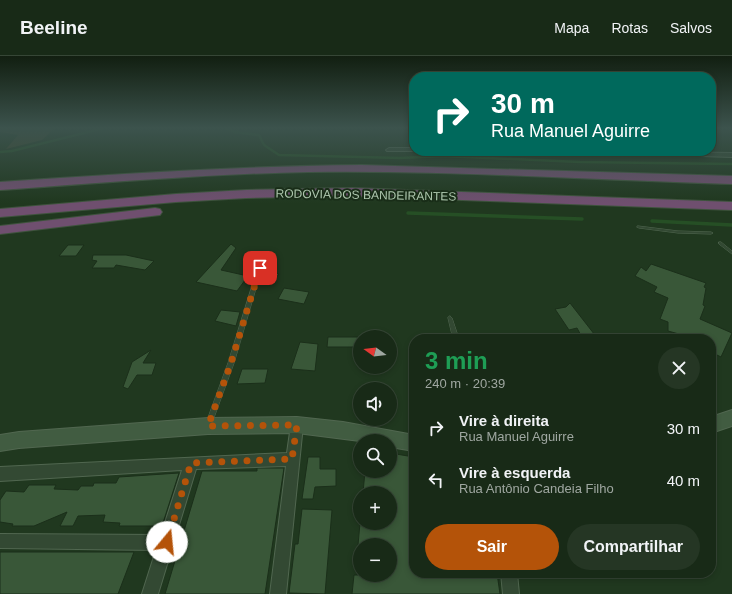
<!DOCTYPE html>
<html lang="pt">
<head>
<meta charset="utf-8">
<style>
  body { margin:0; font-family:Helvetica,sans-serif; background:#253624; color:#f1f3f6; height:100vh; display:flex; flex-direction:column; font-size:15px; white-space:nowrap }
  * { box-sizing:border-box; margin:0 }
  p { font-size:13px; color:#9fa7a1 }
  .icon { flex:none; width:22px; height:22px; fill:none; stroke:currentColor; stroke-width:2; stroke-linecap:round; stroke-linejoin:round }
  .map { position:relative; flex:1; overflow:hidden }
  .details { position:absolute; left:409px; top:278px; width:307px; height:244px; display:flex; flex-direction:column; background:#182a17; border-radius:16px; box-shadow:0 2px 6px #0003,0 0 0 1px #364636 }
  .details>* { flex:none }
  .guide { position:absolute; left:409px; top:16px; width:307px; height:84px; border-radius:16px; box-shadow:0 2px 6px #0003,0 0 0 1px #364636; background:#00695c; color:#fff; overflow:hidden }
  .needle { width:26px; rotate:285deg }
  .controls { position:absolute; left:353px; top:274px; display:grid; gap:8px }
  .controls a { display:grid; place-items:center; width:44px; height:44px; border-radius:50%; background:#182a17; box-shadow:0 2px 6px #0003,0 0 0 1px #364636; font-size:20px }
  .pin { position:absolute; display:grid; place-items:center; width:34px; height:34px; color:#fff; margin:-17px; border-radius:8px; box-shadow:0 2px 6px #0006 }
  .me { position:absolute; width:44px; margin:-22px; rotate:17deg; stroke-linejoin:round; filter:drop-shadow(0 0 3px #0008) }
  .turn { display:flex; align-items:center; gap:14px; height:84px; padding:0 16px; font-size:18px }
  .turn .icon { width:52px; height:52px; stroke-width:2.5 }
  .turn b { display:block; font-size:28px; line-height:34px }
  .round { display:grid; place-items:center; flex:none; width:42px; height:42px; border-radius:21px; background:#253624 }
  .head { display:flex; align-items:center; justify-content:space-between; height:68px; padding:0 16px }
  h1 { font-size:24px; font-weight:800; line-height:30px; color:#1e9e55 }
  .primary-button { display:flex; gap:8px; margin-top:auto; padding:8px 16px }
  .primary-button a { flex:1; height:46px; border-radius:24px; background:#b45309; color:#fff; font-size:16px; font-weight:800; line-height:46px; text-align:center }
  .primary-button a+a { background:#253624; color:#f1f3f6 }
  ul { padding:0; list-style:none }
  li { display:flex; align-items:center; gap:12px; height:52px; padding:0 16px }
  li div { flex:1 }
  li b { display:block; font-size:15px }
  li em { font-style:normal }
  header { display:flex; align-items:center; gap:24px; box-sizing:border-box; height:56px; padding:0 20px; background:#182a17; border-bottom:1px solid #364636 }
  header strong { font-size:19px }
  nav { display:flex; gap:22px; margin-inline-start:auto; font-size:14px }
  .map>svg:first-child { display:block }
  .green { fill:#3e452c }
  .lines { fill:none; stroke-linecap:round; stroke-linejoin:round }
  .stream-far1 { stroke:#264f25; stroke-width:2.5 }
  .stream { stroke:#264f25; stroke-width:3.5 }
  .building { fill:#395738; stroke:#1b2f1a }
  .lane-casing { stroke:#516750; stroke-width:1 }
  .street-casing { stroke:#516750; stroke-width:2 }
  .secondary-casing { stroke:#516750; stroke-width:2 }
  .highway-casing { stroke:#3e533d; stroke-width:2 }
  .lane { fill:#334933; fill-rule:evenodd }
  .street { fill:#334933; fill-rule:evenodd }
  .secondary { fill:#415c41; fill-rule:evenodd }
  .highway { fill:#6f4f6f; fill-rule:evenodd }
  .route { stroke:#b45309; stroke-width:7; stroke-dasharray:0 12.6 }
  .labels { text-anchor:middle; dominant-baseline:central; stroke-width:4; stroke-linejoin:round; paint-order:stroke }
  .far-street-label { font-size:12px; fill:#adc6ad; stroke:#192d18 }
</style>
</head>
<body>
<header>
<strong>Beeline</strong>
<nav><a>Mapa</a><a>Rotas</a><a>Salvos</a></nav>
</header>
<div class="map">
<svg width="732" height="538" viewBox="0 0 732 538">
  <rect width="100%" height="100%" fill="#20381f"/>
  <path class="green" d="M0,72H55L42,84L6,93L18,79L0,76Z"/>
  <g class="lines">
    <g class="stream-far1">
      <path d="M225,72L235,76L259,79L264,89L279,99L400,102L442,100L580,106L732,108"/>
      <path d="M0,96L12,95L104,72"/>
    </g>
    <g class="stream">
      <path d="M408,157L582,163"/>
      <path d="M652,165L732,169"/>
    </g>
  </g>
  <g class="building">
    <path d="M231,188L236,192L221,214L248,220L237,235L196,226Z"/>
    <path d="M68,189H84L76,200H59Z"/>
    <path d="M93,199H126L154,205L145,214L116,209L114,212H92L97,205L92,204Z"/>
    <path d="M651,208L706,227L704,231L706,232L703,249L705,250L700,263L732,277L721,301L711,296V283H697L668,275V266L660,263L668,242L654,236L657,231L635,220L641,211L646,215Z"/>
    <path d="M263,214L279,218L270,229L259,226Z"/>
    <path d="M284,232L309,236L304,248L278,243Z"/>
    <path d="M570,247L598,283H583L577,272L569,274L555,253L566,251Z"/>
    <path d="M221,254L240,256L236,270L215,265Z"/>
    <path d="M328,281H358V291H327Z"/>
    <path d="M300,286L318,288L315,315L291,313Z"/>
    <path d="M151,294L143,307H156L152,319H137L128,333L123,331L132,306Z"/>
    <path d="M242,313H268L265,327L237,328Z"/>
    <path d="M390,397L414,401V517H497L500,538H352L354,519H390V489H358L360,467H390V437H363L365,415H390Z"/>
    <path d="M308,401H320V413H336V430L315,431L313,443H302Z"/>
    <path d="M257,412H284L265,538H165L202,415H257Z"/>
    <path d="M179,417L162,470H119L120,467L103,466L105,459L78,460L73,470H60L67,456L34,470H12L13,468L0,466V444L6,435L24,436L29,429H56L54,433L78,434L81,430H93L94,427H116L119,421Z"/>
    <path d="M302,453L332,454L325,538L289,537L295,488H298Z"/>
    <path d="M0,496H134L118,538H0Z"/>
  </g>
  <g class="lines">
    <defs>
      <g id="lane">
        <path d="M638,170L678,175L711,176L713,177L711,178L678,177L639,172L637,171Z"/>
        <path d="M719,186H721L732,195V198L719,188Z"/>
        <path d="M258,211H262V212L234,307L212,367L211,369L209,370L207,369L206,367L228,307Z"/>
        <path d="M450,260L452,262L459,283H453L448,262Z"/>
      </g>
      <g id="street">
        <path d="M389,92H414V95H416H387L386,94Z"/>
        <path d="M603,95L732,97V101L606,97Z"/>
        <path d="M297,363L301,365L303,369L286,538H270L286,410L196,413L158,538H142L156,494L0,492V478L161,479L182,414L0,425V411L287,397L291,369L293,365Z"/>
        <path d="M501,517H517L519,538H503Z"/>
      </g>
      <g id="secondary">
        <path d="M732,354V370L711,377V361Z"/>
        <path d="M297,361L343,366L414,379V395L390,391V385H360L297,377L208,378L19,392L0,395V379L19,376L208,362Z"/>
      </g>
      <g id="highway">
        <path d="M362,109L732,120V128C591,124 450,114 309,116C206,118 103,127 0,134V126C121,118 241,110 362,109Z"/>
        <path d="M352,132L732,146V154L352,140L246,142L176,146L0,161V153L176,138L246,134Z"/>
        <path d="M155,152L160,153L162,156L160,159L0,178V170Z"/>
      </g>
    </defs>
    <use href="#lane" class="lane-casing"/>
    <use href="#street" class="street-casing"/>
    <use href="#secondary" class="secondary-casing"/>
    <use href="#highway" class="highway-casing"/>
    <use href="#lane" class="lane"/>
    <use href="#street" class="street"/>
    <use href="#secondary" class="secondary"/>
    <use href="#highway" class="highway"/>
  </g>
  <linearGradient id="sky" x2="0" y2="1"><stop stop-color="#121f11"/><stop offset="0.49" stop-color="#3c534d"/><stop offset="1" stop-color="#3c534d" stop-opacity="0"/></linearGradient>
  <rect width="732" height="147" fill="url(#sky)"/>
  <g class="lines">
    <path class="route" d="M167,486L191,407L292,403L297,369L208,370L231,307L260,212"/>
  </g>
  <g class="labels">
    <g class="far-street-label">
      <text transform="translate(366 139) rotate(1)">RODOVIA DOS BANDEIRANTES</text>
    </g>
  </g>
</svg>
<div class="controls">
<a><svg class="needle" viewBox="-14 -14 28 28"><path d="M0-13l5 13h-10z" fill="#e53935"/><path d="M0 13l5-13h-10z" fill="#9fa7a1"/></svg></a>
<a><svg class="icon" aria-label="sound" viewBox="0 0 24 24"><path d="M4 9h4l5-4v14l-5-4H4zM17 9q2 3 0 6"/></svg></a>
<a><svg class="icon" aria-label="search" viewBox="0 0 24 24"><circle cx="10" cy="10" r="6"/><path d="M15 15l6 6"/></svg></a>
<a>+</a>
<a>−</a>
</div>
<div class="pin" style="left:260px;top:212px;background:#d93025"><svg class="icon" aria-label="arrive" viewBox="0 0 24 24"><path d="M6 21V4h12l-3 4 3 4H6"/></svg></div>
<svg class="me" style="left:167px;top:486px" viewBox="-20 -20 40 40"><circle r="19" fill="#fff"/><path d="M0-13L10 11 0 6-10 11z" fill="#b45309"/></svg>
<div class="guide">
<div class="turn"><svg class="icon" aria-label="right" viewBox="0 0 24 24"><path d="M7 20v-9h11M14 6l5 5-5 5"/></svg><div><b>30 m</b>Rua Manuel Aguirre</div></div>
</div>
<section class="details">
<div class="head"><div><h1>3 min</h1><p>240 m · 20:39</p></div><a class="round"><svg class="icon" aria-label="close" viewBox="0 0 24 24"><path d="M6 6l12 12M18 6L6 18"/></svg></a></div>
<ul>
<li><svg class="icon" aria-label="right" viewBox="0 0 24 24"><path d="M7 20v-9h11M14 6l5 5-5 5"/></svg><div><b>Vire à direita</b><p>Rua Manuel Aguirre</p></div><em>30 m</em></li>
<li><svg class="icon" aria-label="left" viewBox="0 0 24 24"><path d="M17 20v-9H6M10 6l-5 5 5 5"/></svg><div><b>Vire à esquerda</b><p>Rua Antônio Candeia Filho</p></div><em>40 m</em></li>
</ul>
<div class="primary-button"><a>Sair</a><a>Compartilhar</a></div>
</section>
</div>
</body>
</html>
